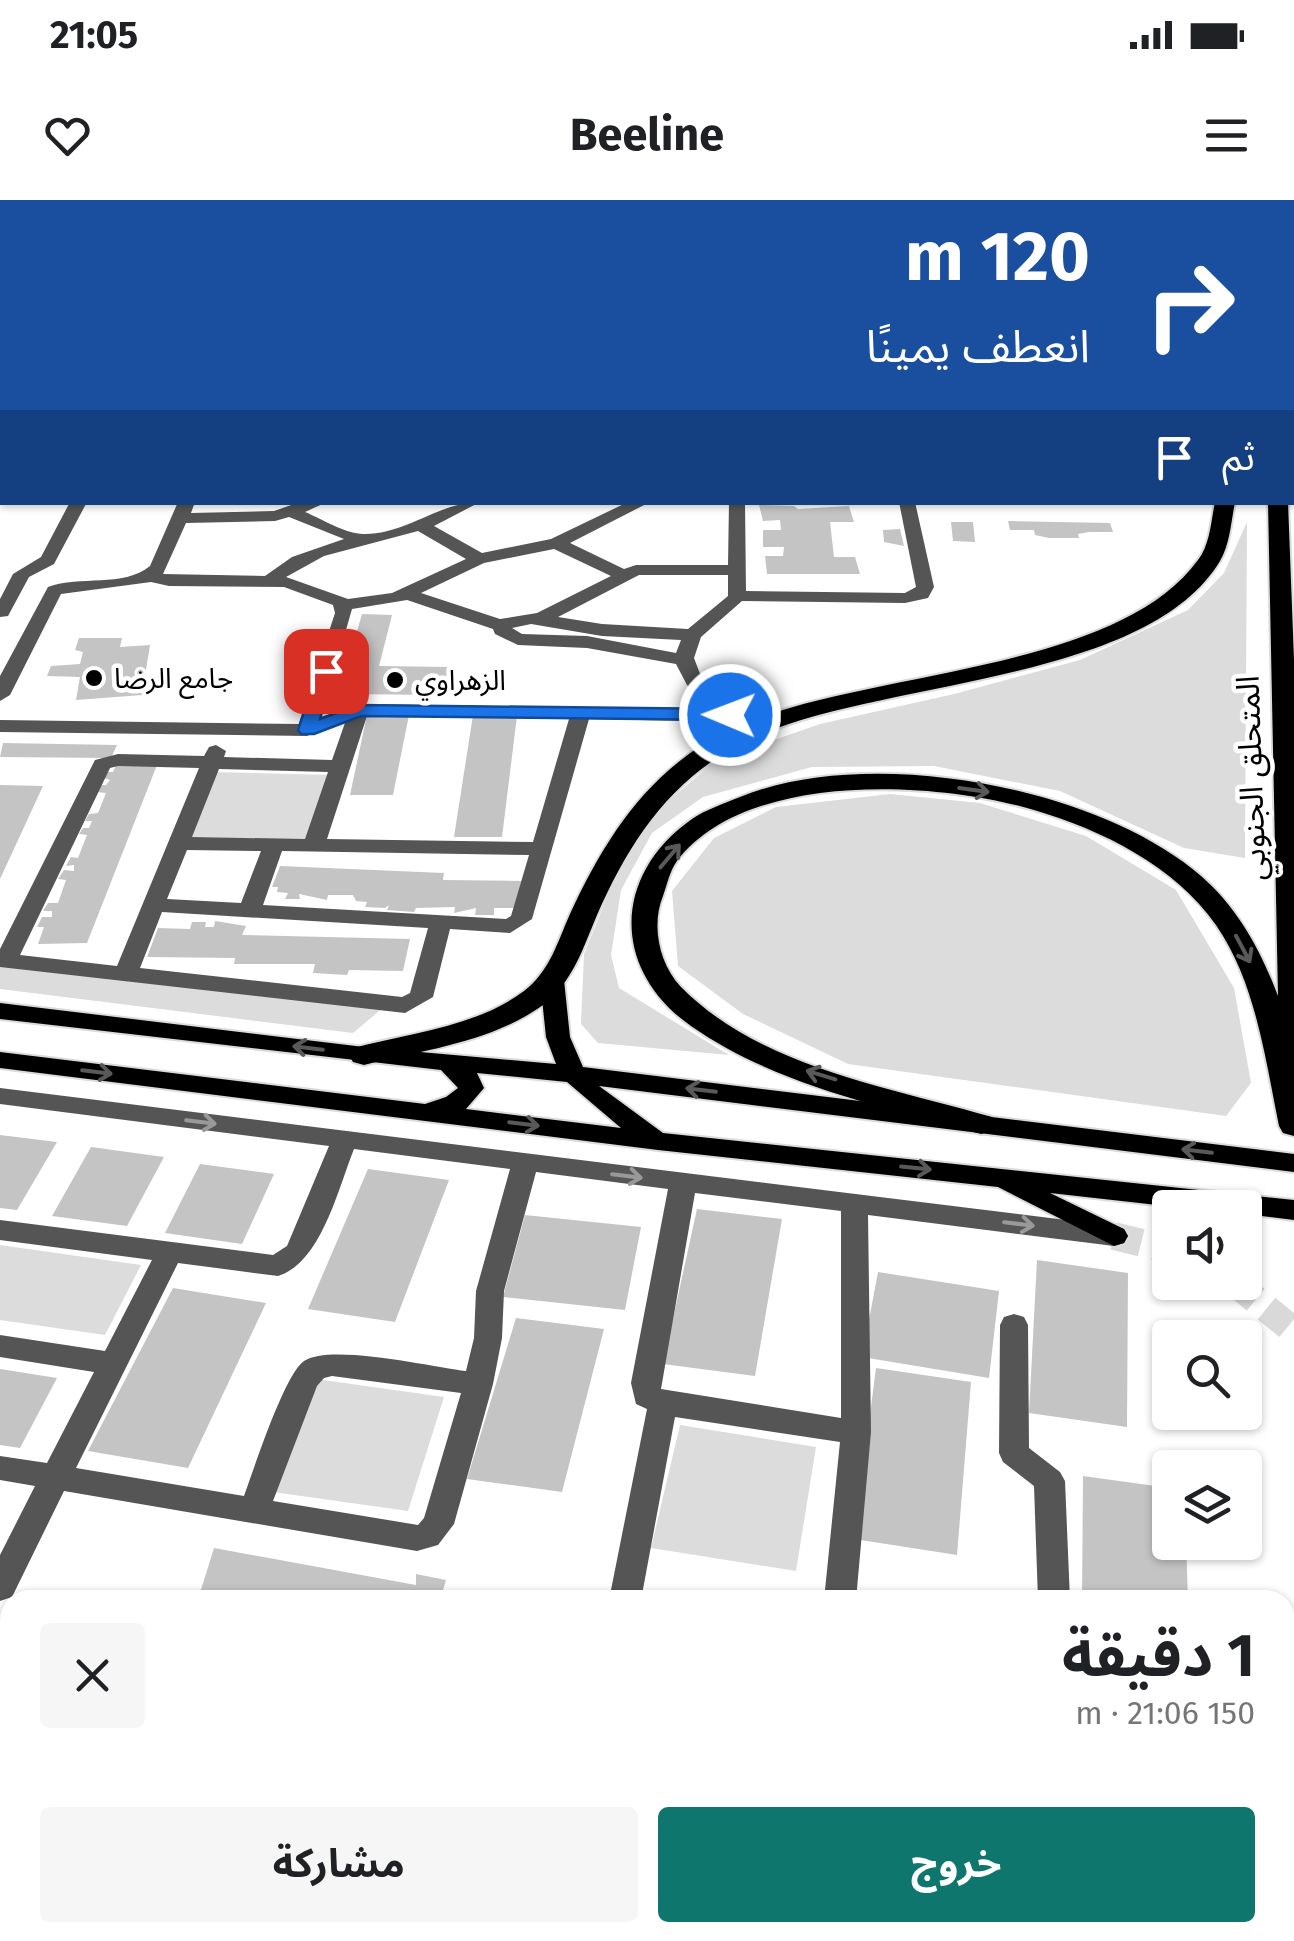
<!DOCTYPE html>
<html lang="ar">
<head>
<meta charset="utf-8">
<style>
  body { margin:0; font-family:"Fira Sans","Noto Sans Arabic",sans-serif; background:#f6f6f6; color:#202124; direction:rtl; height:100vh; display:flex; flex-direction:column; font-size:38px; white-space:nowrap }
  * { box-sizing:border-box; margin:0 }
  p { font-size:32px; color:#757577 }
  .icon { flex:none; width:55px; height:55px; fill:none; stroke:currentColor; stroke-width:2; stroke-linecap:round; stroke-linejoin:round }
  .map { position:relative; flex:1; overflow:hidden; direction:ltr }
  .details { position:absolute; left:0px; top:1390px; width:1295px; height:352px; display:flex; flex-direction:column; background:#fff; border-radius:30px 30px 0 0; box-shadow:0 2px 8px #0004; direction:rtl }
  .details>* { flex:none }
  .banner { position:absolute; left:0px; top:0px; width:1295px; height:305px; box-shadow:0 2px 8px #0004; direction:rtl; background:#1a4fa0; color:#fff; overflow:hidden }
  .fabs { position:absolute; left:1152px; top:990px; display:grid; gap:20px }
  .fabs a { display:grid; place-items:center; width:110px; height:110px; border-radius:10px; background:#fff; box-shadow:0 2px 8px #0004; font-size:50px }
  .pin { position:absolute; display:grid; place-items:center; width:85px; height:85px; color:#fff; margin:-42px; border-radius:20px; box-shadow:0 5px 15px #0006 }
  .me { position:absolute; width:110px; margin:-55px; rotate:271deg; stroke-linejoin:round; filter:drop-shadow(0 0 8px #0008) }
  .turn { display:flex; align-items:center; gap:35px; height:210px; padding:0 40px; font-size:45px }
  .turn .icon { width:130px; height:130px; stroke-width:2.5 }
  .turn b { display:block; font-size:70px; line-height:85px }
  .then { display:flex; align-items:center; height:95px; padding:0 40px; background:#0003; gap:20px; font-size:38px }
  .round { display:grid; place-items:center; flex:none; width:105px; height:105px; border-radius:10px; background:#f6f6f6 }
  .headline { display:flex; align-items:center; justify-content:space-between; height:170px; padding:0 40px }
  h1 { font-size:60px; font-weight:700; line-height:75px }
  .primary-button { display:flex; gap:20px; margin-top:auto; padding:20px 40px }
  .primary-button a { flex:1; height:115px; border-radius:10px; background:#0f766e; color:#fff; font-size:40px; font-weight:700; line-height:115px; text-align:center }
  .primary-button a+a { background:#f6f6f6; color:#202124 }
  .status { display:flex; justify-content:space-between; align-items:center; height:70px; padding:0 50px; background:#fff; direction:ltr }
  .status svg { height:28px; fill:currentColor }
  header { display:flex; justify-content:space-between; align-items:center; height:130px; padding:0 40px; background:#fff; font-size:45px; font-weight:700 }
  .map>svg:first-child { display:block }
  .green { fill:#dcdcdc }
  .building { fill:#c4c4c4 }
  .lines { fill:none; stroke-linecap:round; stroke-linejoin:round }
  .major-tunnel { stroke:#d9d9d9; stroke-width:28; stroke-dasharray:28 14; stroke-linecap:butt }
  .major-casing { stroke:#dbdbdb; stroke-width:4 }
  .highway-casing { stroke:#dbdbdb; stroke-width:4 }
  .minor { fill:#555; fill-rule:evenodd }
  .major { fill:#000; fill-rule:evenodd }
  .highway { fill:#000; fill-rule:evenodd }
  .oneway { stroke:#595959 }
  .oneway2 { stroke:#999 }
  .route { fill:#1a73e8; stroke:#114b97; stroke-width:2.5 }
  .poi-dot { fill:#000; stroke:#fff; stroke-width:4 }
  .labels { text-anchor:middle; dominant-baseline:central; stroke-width:9; stroke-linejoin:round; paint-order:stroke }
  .far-poi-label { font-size:28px; fill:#000; stroke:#fff; text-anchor:start }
  .street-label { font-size:32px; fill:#000; stroke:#fff }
</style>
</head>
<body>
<div class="status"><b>21:05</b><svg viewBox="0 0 49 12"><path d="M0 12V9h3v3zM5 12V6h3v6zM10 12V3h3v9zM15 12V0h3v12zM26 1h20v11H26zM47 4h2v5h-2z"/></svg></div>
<header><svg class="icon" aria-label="menu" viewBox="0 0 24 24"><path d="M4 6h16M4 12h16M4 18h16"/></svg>Beeline<svg class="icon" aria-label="heart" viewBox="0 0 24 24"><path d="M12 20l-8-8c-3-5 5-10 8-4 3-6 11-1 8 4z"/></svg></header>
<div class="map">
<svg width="1294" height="1741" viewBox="0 0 1294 1741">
  <rect width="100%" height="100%" fill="#fff"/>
  <g class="green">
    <path d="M1247,322L1245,658L1184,648L1060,591L934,566L812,567L703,597L652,633L621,690L611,755L619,788L729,855L598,843L581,824L584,754L628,645L662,607L714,561L820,524L954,494L1080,460L1188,410L1224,373Z"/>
    <path d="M212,572L332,575L311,640L186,637Z"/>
    <path d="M890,594L980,603L1086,636L1176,690L1234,788L1251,883L1226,916L848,864L743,814L678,766L672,691L714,638L776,607Z"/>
    <path d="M0,760L391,801L353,833L0,789Z"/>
    <path d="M0,1045L141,1065L105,1135L0,1120Z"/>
    <path d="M316,1179L444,1197L408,1311L273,1292Z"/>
    <path d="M680,1225L816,1247L796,1371L651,1348Z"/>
  </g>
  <g class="building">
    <path d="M759,305L794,306L798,309L849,306L854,322H830L834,357H855L860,374H767L765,356H783L784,347H763V330H781L780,320L763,321Z"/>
    <path d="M1008,321L1110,323L1113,332H1089L1078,334L1079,338H1049L1035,335L1034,330H1010Z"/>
    <path d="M951,322H973L975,342L953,341Z"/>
    <path d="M900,329L904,346L884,342L883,330Z"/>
    <path d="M362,414L392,415L379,466L449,467L444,495L339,494Z"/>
    <path d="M79,438H122L120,447L150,445L142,495L76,500L80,477L47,476L51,466L80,464L83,452L75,450Z"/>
    <path d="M367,515H409L393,595H350Z"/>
    <path d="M473,515L517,516L502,637H454Z"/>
    <path d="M3,543L117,545L111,558L0,557Z"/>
    <path d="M116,565H157L87,743L38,744L44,727H37L42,717H52V711H43L48,703H58L66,680L58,679L64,670L74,671V665L66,666L71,657L78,658L87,635L79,634L83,628H89L92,621H85L89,614L98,613L106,593L97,592L100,585H106L110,580L104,578L106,572H113Z"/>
    <path d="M0,585L43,586L0,679Z"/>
    <path d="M280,666L444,673L443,680L521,681L518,708H494V715H475L476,708L454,713L455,707L416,708L414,712L387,710L389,705L385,708L365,707L367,702L356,701L353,695H328L327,700L299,694L300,699H285L288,693L277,692L278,687H272Z"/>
    <path d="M215,721L246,726L242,735L410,739L403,771L349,770L347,775L313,773L315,764H234L235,758L147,757L158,728L190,729L192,722H206L205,727H214Z"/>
    <path d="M0,935L57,942L17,1010L0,1008Z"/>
    <path d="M91,947L164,957L127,1026L52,1016Z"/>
    <path d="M200,964L274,974L242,1044L165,1033Z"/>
    <path d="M368,969L449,980L395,1122L308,1109Z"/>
    <path d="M697,1009L782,1019L755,1176L663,1164Z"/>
    <path d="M525,1015L641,1027L625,1110L503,1097Z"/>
    <path d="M1037,1060L1128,1073L1127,1227L1029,1213Z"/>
    <path d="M878,1072L999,1091L989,1178L862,1157Z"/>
    <path d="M173,1088L266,1103L188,1268L88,1251Z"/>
    <path d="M516,1118L604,1129L562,1292L467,1279Z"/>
    <path d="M876,1168L971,1182L957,1355L854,1339Z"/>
    <path d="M0,1169L57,1178L20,1248L0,1245Z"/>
    <path d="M1083,1276L1170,1288V1342H1186L1188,1400H1082Z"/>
    <path d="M214,1348L416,1385V1374L446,1380L440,1400H220L199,1396Z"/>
    <path d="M876,1732H1152V1741H875Z"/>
  </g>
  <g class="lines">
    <g class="major-tunnel">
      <path d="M1114,1036L1170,1050"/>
      <path d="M1234,1082L1294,1131"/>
    </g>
    <defs>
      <path id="major" d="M552,773L564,780L570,837L583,867L1294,954V972L599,886L663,933L1294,1000V1020L1245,1014V1008H1184L1050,993L1124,1029L1128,1036L1124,1043L1114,1046L998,987L658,950L0,868V852L425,904L446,897L458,888L441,870L0,819V803L364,847L556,864L546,837L540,780ZM477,873L567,882L621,928L466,909L484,888Z"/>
      <g id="highway">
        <rect x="1260" y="0" width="14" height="2"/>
        <path d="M1215,302H1235C1231,322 1230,344 1220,361C1146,484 877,480 753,538C674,574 631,638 597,715C583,748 573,782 543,805C492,842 423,850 364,865L353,862L349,855L353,848C410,833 476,827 524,791C550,771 557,743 570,714C607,634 653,564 736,527C862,470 1115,474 1198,360C1210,345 1211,321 1215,302Z"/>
        <path d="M1268,302H1288L1294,460V936L1283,933L1279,926C1265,858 1256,783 1216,725C1175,666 1102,630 1034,610C937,581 746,570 677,661C670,670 667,685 663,696C651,725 659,764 681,787C760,867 889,887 992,917L996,924L992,931L981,934C884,907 775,885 691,826C611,770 612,675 692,619C705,610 725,603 740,597C869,544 1097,586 1201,676C1238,708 1261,751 1278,796Z"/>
      </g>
    </defs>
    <use href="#major" class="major-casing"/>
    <use href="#highway" class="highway-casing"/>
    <g class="minor">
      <rect x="431" y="0" width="12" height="2"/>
      <rect x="1003" y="0" width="12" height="2"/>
      <path d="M1167,0H1239L1240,2H1166Z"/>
      <rect x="0" y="14" width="2" height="8"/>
      <rect x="0" y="51" width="2" height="8"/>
      <rect x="0" y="239" width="2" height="10"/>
      <path d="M2,284V299L0,300V285Z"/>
      <path d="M70,302H87L54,364L29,377L8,416L0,417V399L13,374L41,357Z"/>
      <path d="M178,302H195L191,313L274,311L300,302H327L305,312C322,319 347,335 365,334C406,334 440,302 480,302L434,326L482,353L551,339L628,302H650L570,343L624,369L636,365H728L729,302H745L746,391L905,393L916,387L899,302H915L934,387L928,398L905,403L742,401L701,437L694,458L702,479L741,514V522L589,519L532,719L510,733L450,729L433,797L405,813L0,767V749L95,560L118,554L204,556L209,547L216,545L226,551L224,557L332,560L346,520L307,536L0,532V520L299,524L335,413L333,405L284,387L169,386L151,382L61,394L10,495L0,501V476L48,387C80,375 123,388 150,366ZM289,317L344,339L292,357L265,376L163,374L186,323L275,321ZM418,331L466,359L392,393L348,399L286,377L324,356ZM554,349L611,376L537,413L500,419L421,393L484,363ZM639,375H728V396L688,429L602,424L558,417ZM407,400L493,429L495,434L518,445L587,448L676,464L687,485L710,509L359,504L321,517L352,409ZM531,424L602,436L681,440L676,453L587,436L522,434L512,428ZM367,516L569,519L533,642L327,639ZM118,566L199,568L117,766L20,755L110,568ZM219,569L328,572L305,639L192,637ZM187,650L261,651L241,703L167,699ZM282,651L529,655L511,716L506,719L263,705ZM162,712L428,728L410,793L402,797L140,768Z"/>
      <path d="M0,888L1114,1026L1124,1029L1128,1036L1124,1043L1114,1046L868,1015L871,1232L856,1400H824L840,1242L675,1217L641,1400H609L647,1209L636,1204L631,1183L668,989L536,972L504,1091L502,1138L493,1184L454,1324L438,1345L417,1351L64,1291L12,1397L0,1401V1355L35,1286L0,1280V1256L47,1263L94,1172L0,1157V1135L105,1151L152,1060L0,1040V1020L273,1055L287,1046L329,946L0,904ZM354,949L510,969L476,1091L474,1138L466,1171C433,1167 330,1143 304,1161C284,1175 254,1269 244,1296L76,1268L178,1063L278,1076C321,1063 338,989 354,949ZM695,993L841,1011V1218L661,1189ZM332,1176L461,1193L424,1318L418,1325L273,1301L317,1186L324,1178Z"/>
      <path d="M1014,1114L1024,1117L1028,1125L1029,1248L1060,1272L1065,1281L1070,1400H1038L1034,1286L1003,1262L999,1253L1000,1125L1004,1117Z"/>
      <path d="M1285,1481L1294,1483V1513L1285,1511Z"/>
      <path d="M0,1634L10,1636V1670L0,1668Z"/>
      <path d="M388,1732H509L513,1741H428L425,1735L424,1741H386Z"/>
      <path d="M792,1732H830L829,1741H791Z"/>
      <rect x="1211" y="1732" width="38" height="9"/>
    </g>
    <use href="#major" class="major"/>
    <use href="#highway" class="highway"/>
  </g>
  <defs><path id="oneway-shaft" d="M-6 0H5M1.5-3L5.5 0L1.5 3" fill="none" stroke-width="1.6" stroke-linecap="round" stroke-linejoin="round" transform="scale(2.5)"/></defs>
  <g class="oneway">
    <use href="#oneway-shaft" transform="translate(974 590) rotate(8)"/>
    <use href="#oneway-shaft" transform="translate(670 656) rotate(-50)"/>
    <use href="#oneway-shaft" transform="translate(1243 749) rotate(62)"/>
    <use href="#oneway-shaft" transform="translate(308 848) rotate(-173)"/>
    <use href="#oneway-shaft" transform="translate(97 872) rotate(7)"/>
    <use href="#oneway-shaft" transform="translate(821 875) rotate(-163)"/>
    <use href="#oneway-shaft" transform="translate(701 890) rotate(-173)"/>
    <use href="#oneway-shaft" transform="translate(524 924) rotate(7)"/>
    <use href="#oneway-shaft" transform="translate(1197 951) rotate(-173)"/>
    <use href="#oneway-shaft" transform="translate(916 968) rotate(6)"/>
  </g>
  <g class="oneway2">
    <use href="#oneway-shaft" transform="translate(201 922) rotate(7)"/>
    <use href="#oneway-shaft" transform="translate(627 976) rotate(7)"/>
    <use href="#oneway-shaft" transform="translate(1019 1024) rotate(7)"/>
  </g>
  <path class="route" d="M326,466L334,471L320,519L359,505L730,509L739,515L730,520L361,516L314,534H301L298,530L317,471Z"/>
  <g class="poi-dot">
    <circle cx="94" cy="478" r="10"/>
    <circle cx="395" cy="480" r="10"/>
  </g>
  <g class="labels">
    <g class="far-poi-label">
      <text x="114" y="478">جامع الرضا</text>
      <text x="415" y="480">الزهراوي</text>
    </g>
    <g class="street-label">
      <text transform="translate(1251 578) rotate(-92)">المتحلق الجنوبي</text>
    </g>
  </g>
</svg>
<div class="fabs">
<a><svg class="icon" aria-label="sound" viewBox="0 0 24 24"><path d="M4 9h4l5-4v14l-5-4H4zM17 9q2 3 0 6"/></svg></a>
<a><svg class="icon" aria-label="search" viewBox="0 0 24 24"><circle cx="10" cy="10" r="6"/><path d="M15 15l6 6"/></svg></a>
<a><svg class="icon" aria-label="layers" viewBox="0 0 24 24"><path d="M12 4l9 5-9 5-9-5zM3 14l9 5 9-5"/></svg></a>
</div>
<div class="pin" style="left:326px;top:471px;background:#d93025"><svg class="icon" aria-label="arrive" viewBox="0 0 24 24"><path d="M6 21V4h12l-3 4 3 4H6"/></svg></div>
<svg class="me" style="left:730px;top:515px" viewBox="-20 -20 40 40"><circle r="17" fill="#1a73e8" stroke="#fff" stroke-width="3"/><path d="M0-11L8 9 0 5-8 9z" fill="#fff"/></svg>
<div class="banner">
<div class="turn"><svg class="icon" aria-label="right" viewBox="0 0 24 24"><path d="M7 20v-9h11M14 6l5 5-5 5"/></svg><div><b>120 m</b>انعطف يمينًا</div></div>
<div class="then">ثم<svg class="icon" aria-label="arrive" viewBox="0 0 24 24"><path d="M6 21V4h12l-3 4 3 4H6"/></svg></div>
</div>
<section class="details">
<div class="headline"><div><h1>1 دقيقة</h1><p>150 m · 21:06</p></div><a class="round"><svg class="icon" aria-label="close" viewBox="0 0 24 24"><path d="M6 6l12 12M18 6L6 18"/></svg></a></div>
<div class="primary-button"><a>خروج</a><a>مشاركة</a></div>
</section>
</div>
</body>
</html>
